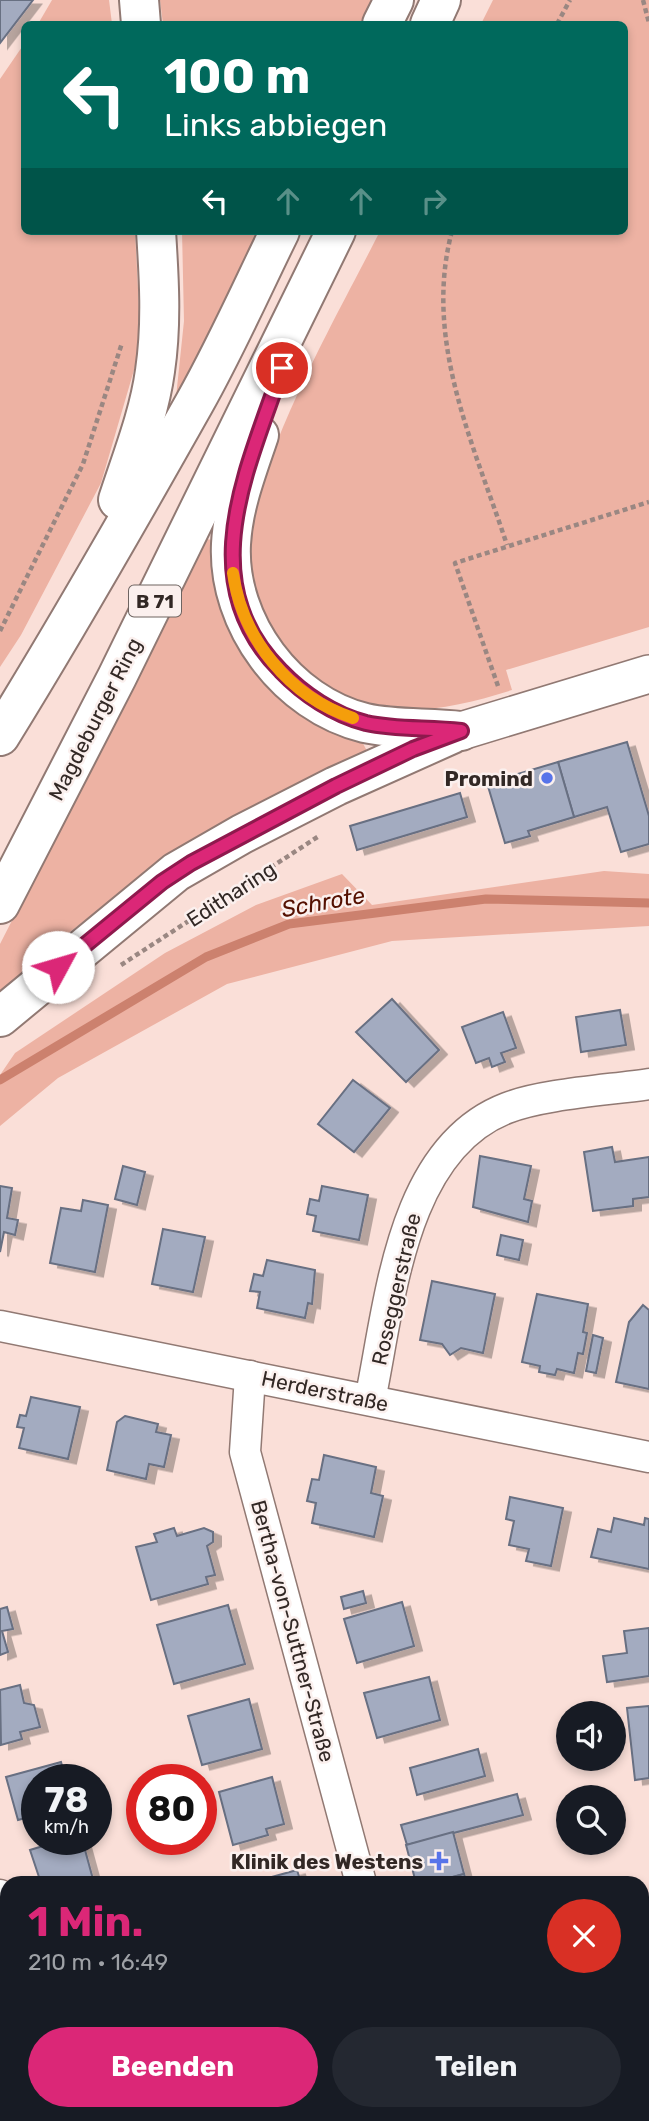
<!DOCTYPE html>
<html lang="de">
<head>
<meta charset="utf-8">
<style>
  body { margin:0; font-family:Rubik,sans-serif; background:#242831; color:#f1f3f6; height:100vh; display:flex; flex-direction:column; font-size:26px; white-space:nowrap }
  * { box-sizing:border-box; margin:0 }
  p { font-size:23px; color:#9ea1a6 }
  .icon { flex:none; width:38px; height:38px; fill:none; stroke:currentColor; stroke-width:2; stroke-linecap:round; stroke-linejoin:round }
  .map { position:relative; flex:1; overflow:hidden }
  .panel { position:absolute; left:0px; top:1876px; width:649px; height:245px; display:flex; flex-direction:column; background:#171b24; border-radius:21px 21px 0 0; box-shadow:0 4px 10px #0003 }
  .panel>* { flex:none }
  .banner { position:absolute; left:21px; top:21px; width:607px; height:214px; border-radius:10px; box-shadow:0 4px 10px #0003; background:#00695c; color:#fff; overflow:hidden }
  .controls { position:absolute; left:556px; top:1701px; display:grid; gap:14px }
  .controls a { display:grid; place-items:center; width:70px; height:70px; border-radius:50%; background:#171b24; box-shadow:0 4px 10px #0003; font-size:35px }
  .speed { position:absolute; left:21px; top:1764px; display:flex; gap:14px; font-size:35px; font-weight:700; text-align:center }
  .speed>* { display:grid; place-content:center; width:91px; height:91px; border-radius:50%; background:#171b24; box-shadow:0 4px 10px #0003; line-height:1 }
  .speed small { font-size:18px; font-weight:400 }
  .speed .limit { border:10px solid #d22; background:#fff; color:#111 }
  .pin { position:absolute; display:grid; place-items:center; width:60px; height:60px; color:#fff; margin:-30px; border:4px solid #fff; border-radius:50%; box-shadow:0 2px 7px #0007 }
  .me { position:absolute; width:77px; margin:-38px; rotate:51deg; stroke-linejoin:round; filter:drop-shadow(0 0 5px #0008) }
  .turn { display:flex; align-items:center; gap:24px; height:147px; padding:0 28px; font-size:32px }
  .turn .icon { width:91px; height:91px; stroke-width:2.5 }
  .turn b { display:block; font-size:49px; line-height:60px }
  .lanes { display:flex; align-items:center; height:66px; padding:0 28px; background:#0003; justify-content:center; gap:35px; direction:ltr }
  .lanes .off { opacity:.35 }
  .round { display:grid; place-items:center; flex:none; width:74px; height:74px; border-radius:37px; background:#242831 }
  .headline { display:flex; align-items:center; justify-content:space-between; height:119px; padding:0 28px }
  h1 { font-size:42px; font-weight:700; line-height:52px; color:#db2777 }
  .button { display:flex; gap:14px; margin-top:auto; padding:14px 28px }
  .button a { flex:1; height:80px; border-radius:42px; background:#db2777; color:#fff; font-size:28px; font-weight:700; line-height:80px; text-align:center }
  .button a+a { background:#242831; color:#f1f3f6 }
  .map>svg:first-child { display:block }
  .green { fill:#edb2a3 }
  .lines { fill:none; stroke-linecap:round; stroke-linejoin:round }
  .stream { stroke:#cc816e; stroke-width:9 }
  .building { fill:#a3abc0; stroke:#686f82; stroke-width:2; filter:url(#shadow) }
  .minor-casing { stroke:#917973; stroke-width:33 }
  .tertiary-casing { stroke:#917973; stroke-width:40 }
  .trunk-casing { stroke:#917973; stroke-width:42 }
  .path { stroke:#9a8782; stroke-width:4.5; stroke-dasharray:5 3.5; stroke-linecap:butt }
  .minor { stroke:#fff; stroke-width:30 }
  .tertiary { stroke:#fff; stroke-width:37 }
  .trunk { stroke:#fff; stroke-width:38 }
  .route-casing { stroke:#8e194d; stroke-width:18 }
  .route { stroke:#db2777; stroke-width:12 }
  .slow { stroke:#f59e0b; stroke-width:12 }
  .poi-dot { fill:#5874e9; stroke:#fbf0ee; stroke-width:2.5 }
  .labels { text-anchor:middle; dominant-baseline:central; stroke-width:5; stroke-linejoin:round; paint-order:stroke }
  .shield { fill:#fbf0ee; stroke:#6e6461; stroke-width:2 }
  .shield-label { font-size:19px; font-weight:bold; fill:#322825 }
  .street-label { font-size:21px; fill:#322825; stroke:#fbf0ee }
  .poi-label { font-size:21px; font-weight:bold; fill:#322825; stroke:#fbf0ee; text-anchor:end }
  .water-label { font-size:23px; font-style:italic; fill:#551001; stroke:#fbf0ee }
</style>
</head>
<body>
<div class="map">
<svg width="649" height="2121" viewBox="0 0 649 2121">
  <defs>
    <filter id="shadow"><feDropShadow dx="8" dy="4.5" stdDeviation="0" flood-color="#0004"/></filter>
  </defs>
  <rect width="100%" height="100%" fill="#fadfd8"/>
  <g class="green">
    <path d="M52,0H109L112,24H38Z"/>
    <path d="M160,0H378L366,24H163Z"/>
    <path d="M493,0H649V627L506,670L512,690C442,712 362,728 304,669C280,645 260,617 251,584C228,501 341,310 380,231H625V24H481Z"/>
    <path d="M24,44V231H135L141,346L101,483L21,635L0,667V79Z"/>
    <path d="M182,231H265L176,397L184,321Z"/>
    <path d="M207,539L212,540L217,583L359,736L367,751L174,853L71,931L0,995V944Z"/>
    <path d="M604,871L649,874V926L392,941L227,984L58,1078L0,1126V1075L15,1053L165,953L256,905L342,874L372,905Z"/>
    <path d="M0,1996L7,2017V2114H27V2121H0Z"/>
  </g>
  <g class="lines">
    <g class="stream">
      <path d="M0,1080L206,957L289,924L486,899L649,903"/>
      <path d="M0,2039L7,2060"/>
      <path d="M13,2114V2121"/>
    </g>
  </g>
  <g class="building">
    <path d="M0,0H33L0,43Z"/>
    <path d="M627,742L649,816V844L621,852L607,807L574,817L558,762Z"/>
    <path d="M558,762L574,817L528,831L530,836L505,843L487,783Z"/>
    <path d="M460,793L467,817L357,850L350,826Z"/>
    <path d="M392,999L439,1050L406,1082L356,1032Z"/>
    <path d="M620,1010L626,1045L581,1052L576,1017Z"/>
    <path d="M503,1012L516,1048L501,1053L505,1062L492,1067L489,1058L476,1063L462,1027Z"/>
    <path d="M353,1080L390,1108L354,1152L318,1124Z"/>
    <path d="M612,1147L615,1162L649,1157V1197L633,1199V1206L593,1211L584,1152Z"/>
    <path d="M480,1156L531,1166L524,1199L532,1201L528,1222L473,1207Z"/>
    <path d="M123,1166L145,1172L137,1205L115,1199Z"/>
    <path d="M0,1186L12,1188L7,1218L18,1220L15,1235L4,1232L0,1252Z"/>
    <path d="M322,1186L368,1195L359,1240L313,1231L316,1216L307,1214L310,1199L319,1201Z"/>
    <path d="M83,1200L108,1205L95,1272L50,1263L61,1208L81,1211Z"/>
    <path d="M163,1229L205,1237L193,1292L152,1284Z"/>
    <path d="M501,1235L523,1240L519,1260L497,1255Z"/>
    <path d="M267,1260L315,1270L312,1304L308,1303L305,1318L257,1308L260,1292L250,1291L254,1274L263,1276Z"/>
    <path d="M432,1281L495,1294L483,1353L461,1348L450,1355L442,1344L420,1340Z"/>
    <path d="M537,1294L588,1304L583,1332L587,1333L583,1354L578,1353L574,1373L557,1369L555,1375L539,1372L540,1366L522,1362Z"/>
    <path d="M643,1305L649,1310V1389L616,1382L629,1322Z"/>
    <path d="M593,1335L603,1338L596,1373L586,1371Z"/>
    <path d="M31,1397L80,1407L68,1459L19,1448L24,1428L17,1427L20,1415L26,1416Z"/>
    <path d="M125,1416L158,1424L156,1432L171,1435L164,1467L149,1464L146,1479L107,1470L117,1422Z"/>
    <path d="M324,1455L376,1467L371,1493L383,1496L374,1537L312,1523L316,1503L307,1501L312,1479L319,1480Z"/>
    <path d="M510,1497L563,1508L551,1566L526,1561L529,1549L509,1545L514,1521L506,1519Z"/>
    <path d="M614,1518L644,1525L645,1518L649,1519V1569L591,1557L598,1529L611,1532Z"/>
    <path d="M174,1528L177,1536L204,1528L213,1532V1542L207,1546L215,1575L206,1577L208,1584L151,1600L136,1547L157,1542L154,1534Z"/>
    <path d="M363,1591L366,1603L344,1609L341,1597Z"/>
    <path d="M402,1602L414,1646L357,1663L344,1619Z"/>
    <path d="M228,1605L245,1664L174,1684L157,1625Z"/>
    <path d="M7,1607L13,1629L2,1631L8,1652L0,1655V1609Z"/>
    <path d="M649,1628V1676L607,1682L603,1656L627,1653L624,1631Z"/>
    <path d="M429,1677L440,1720L377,1738L364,1693Z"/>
    <path d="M20,1685L24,1703L34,1705L40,1727L20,1732L22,1739L1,1745L0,1690Z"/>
    <path d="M249,1699L262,1749L202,1765L188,1716Z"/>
    <path d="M649,1706V1778L635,1780L627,1708Z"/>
    <path d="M478,1749L485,1776L417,1795L410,1768Z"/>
    <path d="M61,1762L66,1780H37V1815L18,1820L6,1777Z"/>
    <path d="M272,1777L284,1824L266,1829L268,1835L233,1845L219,1792Z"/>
    <path d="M517,1794L523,1815L407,1845L401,1825Z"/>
    <path d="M453,1832L464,1874L430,1883H416L406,1845Z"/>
    <path d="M66,1839H82L94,1883H73L72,1880L41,1883L30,1850Z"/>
    <path d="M297,1870L301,1883H250Z"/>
    <path d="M464,1874L467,1883H430Z"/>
    <path d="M86,2114H149L151,2121H88Z"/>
    <path d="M343,2114H362L364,2121H316Z"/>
  </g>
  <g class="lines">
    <defs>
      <g id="minor">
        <path d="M0,1326L649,1457"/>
        <path d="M250,1376L245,1452L361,1883"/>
        <path d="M370,1400C390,1305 400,1149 507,1108C542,1094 609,1090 649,1084"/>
        <path d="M0,1895L7,1913"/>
        <path d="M41,2114L42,2121"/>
        <path d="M423,2114L425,2121"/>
      </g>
      <path id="tertiary" d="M461,731L649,674"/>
      <g id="trunk">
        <path d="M139,0L141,24"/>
        <path d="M382,24L394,0"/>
        <path d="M430,24L441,0"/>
        <path d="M259,435C247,471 233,506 231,544C227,623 287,704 365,723C396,730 429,727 461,731"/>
        <path d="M118,500C132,457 149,415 155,371C162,324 159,277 156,231"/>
        <path d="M0,736C68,626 132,514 195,402C226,347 252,288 280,231"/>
        <path d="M0,904L117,677L336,231"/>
        <path d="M0,1017L176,872L242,834L336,786L452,734"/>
      </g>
    </defs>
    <use href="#minor" class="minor-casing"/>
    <use href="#tertiary" class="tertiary-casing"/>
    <use href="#trunk" class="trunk-casing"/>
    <g class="path">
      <path d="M643,0L649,23"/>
      <path d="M557,24L570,0"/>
      <path d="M452,231C423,340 473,442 507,545"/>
      <path d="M0,631L83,464L122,343"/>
      <path d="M498,686L455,563L649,502"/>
      <path d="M121,965L319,836"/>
    </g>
    <use href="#minor" class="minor"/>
    <use href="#tertiary" class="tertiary"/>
    <use href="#trunk" class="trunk"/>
  </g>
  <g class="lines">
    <defs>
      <path id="route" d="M58,967L162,882L191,863L336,786L413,749L461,731C429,727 397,730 366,723C334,715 303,694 281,671C191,581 248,469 282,368"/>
    </defs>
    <use href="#route" class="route-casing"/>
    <use href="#route" class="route"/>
    <path class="slow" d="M233,573C242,639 290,697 353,718"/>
  </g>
  <g class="poi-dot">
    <circle cx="547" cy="778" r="7"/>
    <path d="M435.5 1850.5h7v7h7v7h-7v7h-7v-7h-7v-7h7z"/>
  </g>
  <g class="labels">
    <rect class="shield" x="129" y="585.5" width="52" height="31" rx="5"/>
    <g class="shield-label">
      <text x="155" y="601">B 71</text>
    </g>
    <g class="street-label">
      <text transform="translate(95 719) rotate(-63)">Magdeburger Ring</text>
      <text transform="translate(231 894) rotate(-33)">Editharing</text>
      <text transform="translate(396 1289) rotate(-77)">Roseggerstraße</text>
      <text transform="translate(325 1391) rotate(12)">Herderstraße</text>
      <text transform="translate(293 1631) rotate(75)">Bertha-von-Suttner-Straße</text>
    </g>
    <g class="poi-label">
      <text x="533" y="778">Promind</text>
      <text x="423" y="1861">Klinik des Westens</text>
    </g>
    <g class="water-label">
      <text transform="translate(323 902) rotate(-10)">Schrote</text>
    </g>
  </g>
</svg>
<div class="controls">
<a><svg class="icon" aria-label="sound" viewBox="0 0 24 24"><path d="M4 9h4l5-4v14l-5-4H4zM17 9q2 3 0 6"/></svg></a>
<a><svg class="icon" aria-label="search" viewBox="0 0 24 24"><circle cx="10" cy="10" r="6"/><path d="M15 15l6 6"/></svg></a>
</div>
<div class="speed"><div>78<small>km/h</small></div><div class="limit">80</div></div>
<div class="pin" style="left:282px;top:368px;background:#d93025"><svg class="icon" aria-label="arrive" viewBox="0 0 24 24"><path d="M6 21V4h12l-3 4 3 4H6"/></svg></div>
<svg class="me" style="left:58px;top:967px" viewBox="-20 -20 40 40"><circle r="19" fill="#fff"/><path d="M0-13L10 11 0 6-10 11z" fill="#db2777"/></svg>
<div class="banner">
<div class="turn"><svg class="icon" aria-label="left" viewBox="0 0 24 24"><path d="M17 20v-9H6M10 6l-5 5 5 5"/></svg><div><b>100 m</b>Links abbiegen</div></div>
<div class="lanes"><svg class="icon" aria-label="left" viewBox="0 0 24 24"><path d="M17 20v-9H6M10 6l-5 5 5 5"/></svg><svg class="icon off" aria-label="ahead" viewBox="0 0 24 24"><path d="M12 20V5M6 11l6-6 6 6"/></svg><svg class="icon off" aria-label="ahead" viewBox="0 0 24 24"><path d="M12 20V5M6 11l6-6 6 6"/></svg><svg class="icon off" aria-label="right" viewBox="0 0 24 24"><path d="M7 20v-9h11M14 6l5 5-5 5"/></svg></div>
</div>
<section class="panel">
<div class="headline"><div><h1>1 Min.</h1><p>210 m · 16:49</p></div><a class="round" style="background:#d93025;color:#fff"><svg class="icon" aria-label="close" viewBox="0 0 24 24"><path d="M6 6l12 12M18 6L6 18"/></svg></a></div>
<div class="button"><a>Beenden</a><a>Teilen</a></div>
</section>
</div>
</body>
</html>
